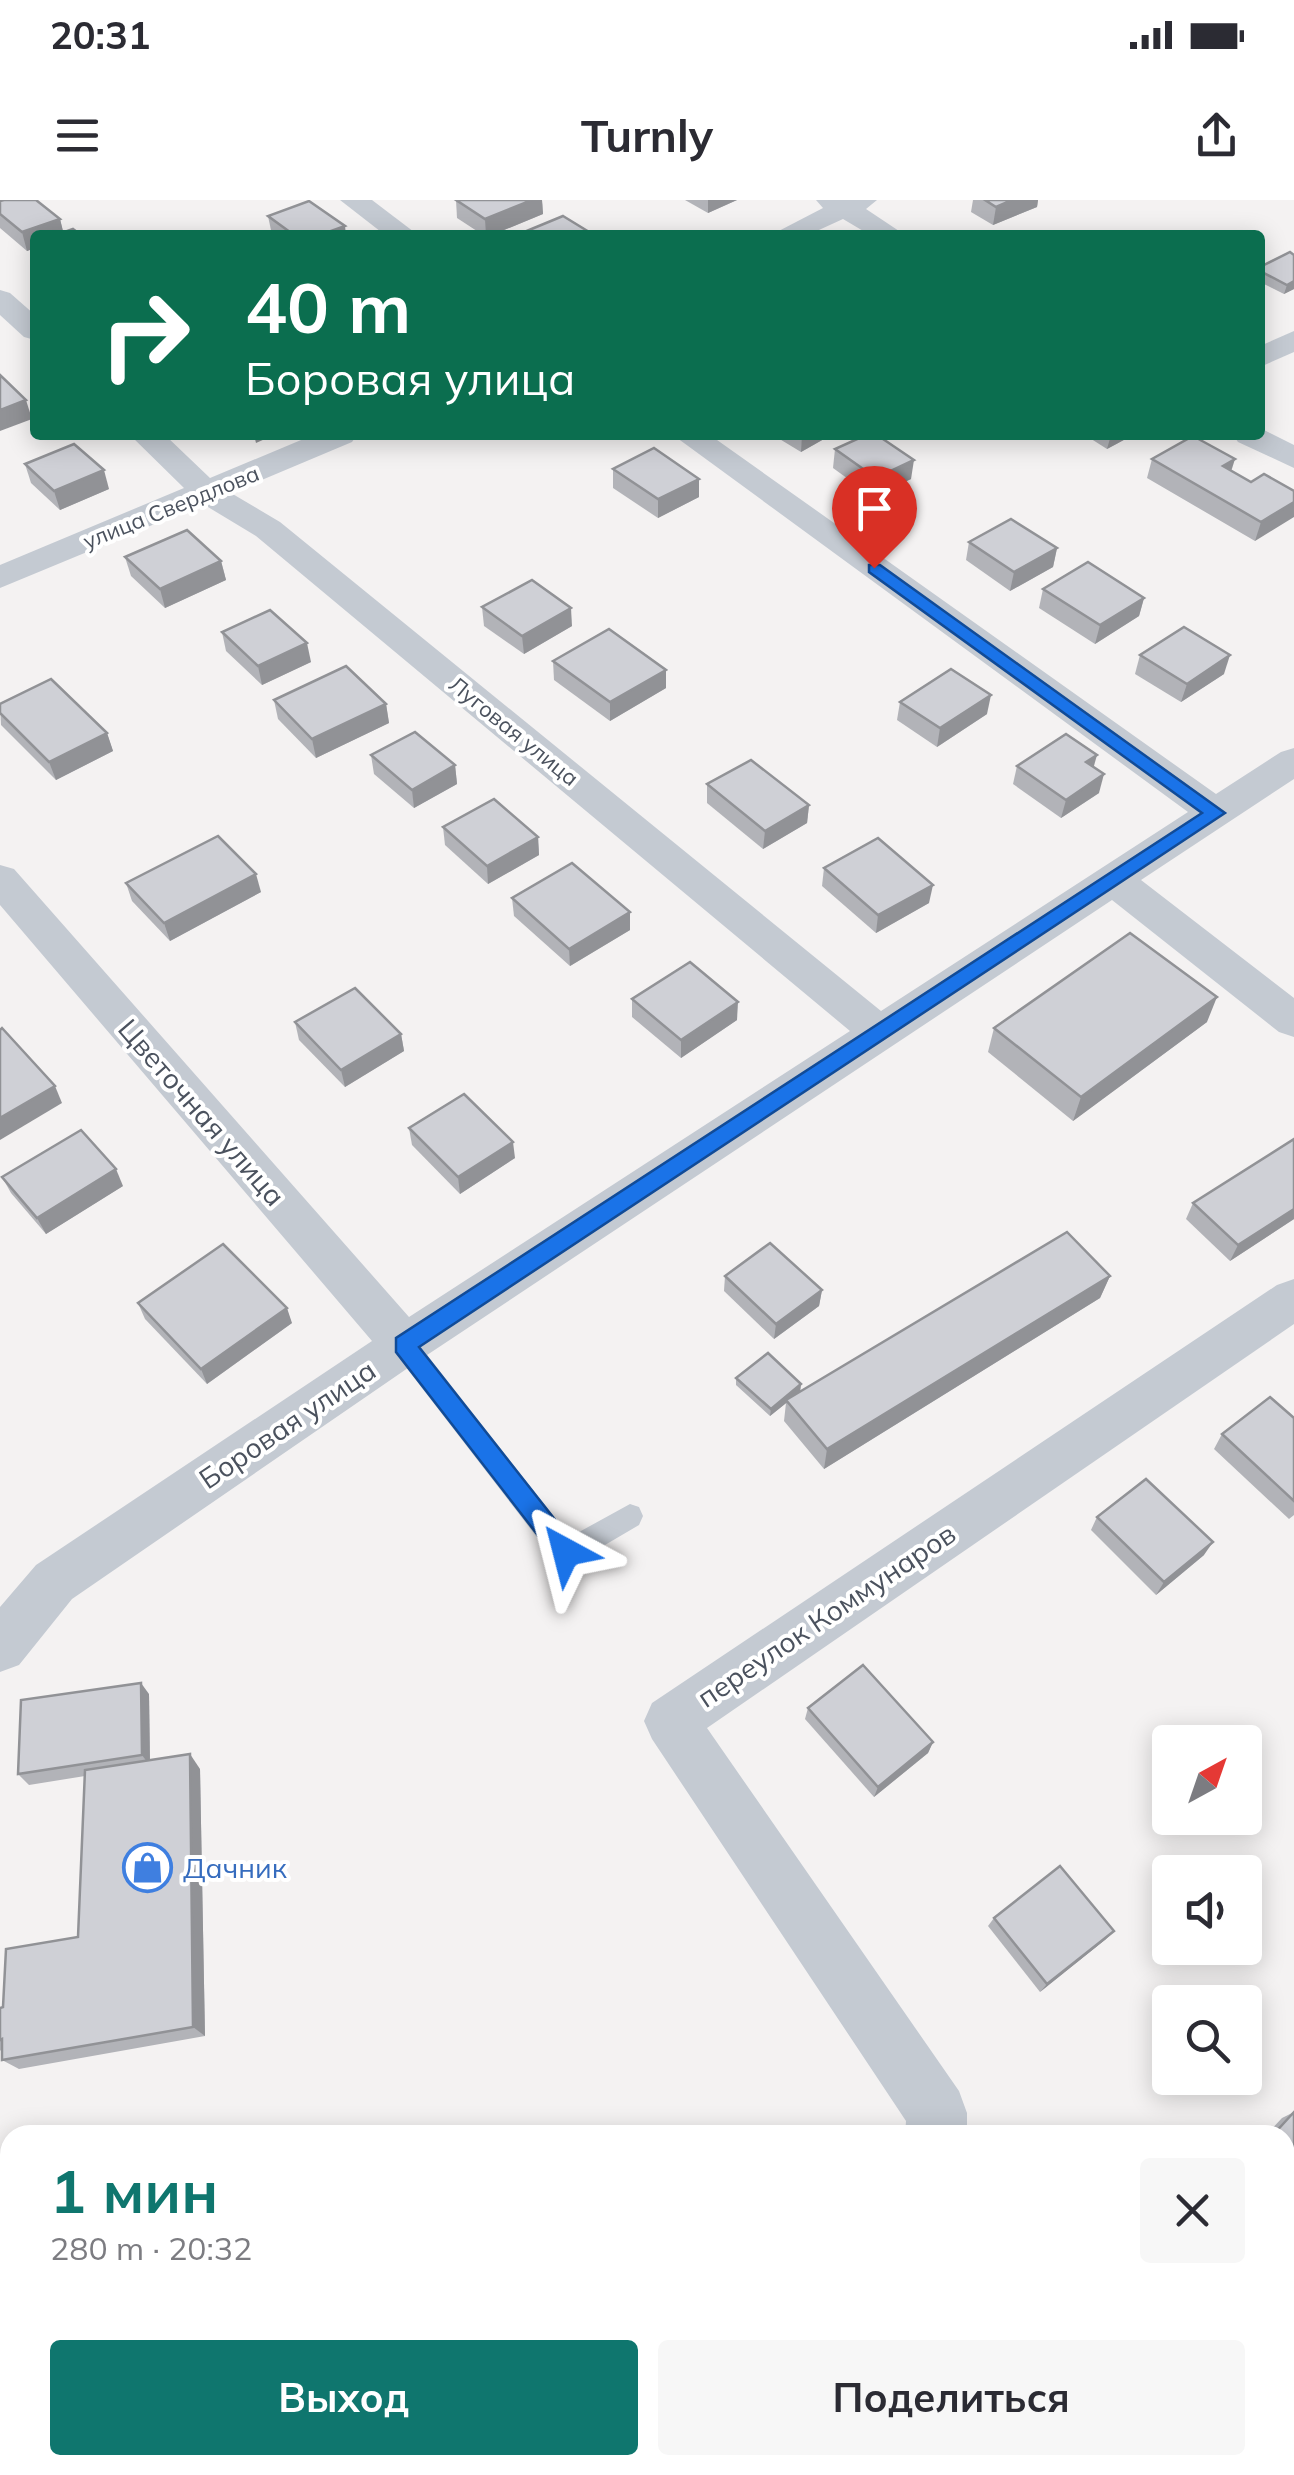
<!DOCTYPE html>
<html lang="ru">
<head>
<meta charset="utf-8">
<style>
  body { margin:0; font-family:Mulish,sans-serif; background:#f7f7f7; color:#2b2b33; height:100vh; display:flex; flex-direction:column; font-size:38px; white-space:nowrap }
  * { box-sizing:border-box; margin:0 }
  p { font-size:32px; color:#7c7c81 }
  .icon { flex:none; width:55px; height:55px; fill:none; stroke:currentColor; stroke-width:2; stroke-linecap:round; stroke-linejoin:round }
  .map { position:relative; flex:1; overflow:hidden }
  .side { position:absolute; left:0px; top:1925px; width:1295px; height:350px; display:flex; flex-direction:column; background:#fff; border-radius:30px 30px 0 0; box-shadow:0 5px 25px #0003 }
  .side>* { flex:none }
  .hud { position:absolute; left:30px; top:30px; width:1235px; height:210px; border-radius:10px; box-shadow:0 5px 25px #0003; background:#0b6e4f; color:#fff; overflow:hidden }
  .needle { width:65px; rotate:40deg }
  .buttons { position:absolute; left:1152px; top:1525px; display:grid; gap:20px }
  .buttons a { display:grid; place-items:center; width:110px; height:110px; border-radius:10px; background:#fff; box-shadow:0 5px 25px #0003; font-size:50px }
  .pin { position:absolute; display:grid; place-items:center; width:85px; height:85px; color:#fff; margin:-102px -42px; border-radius:50% 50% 50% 0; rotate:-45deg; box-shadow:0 0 10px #0007 }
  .pin .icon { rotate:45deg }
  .me { position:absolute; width:110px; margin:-55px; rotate:322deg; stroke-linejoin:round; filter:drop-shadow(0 0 8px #0008) }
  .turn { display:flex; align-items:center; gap:35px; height:210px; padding:0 50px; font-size:45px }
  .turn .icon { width:130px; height:130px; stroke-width:2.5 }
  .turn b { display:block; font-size:70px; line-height:85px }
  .round { display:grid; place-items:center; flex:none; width:105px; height:105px; border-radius:10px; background:#f7f7f7 }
  .summary { display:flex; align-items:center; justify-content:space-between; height:170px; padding:0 50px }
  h1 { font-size:60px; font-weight:700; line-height:75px; color:#0f766e }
  .button { display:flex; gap:20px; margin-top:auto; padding:20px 50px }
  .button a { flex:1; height:115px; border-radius:10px; background:#0f766e; color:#fff; font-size:40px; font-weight:700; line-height:115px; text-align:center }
  .button a+a { background:#f7f7f7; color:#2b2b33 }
  .status { display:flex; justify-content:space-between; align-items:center; height:70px; padding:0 50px; background:#fff; direction:ltr }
  .status svg { height:28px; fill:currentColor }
  header { display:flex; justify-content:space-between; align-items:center; height:130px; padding:0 50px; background:#fff; font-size:45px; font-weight:700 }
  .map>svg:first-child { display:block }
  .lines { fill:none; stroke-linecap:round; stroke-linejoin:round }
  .lane { fill:#c4cad2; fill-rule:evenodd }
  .street { fill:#c4cad2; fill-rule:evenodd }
  .secondary { fill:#c6ccd9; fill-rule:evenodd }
  .wall { fill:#b2b3b8 }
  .shaded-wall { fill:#919296 }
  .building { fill:#cfd0d6; stroke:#919296; stroke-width:2.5 }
  .route { fill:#1a73e8; stroke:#114b97; stroke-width:2.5 }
  .labels { text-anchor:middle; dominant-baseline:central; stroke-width:8; stroke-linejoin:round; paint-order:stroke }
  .far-street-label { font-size:22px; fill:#4b525e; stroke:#fff }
  .street-label { font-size:28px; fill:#4b525e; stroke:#fff }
  .shop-label { font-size:28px; fill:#366cbe; stroke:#fff; text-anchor:start }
</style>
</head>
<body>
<div class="status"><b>20:31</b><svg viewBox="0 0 49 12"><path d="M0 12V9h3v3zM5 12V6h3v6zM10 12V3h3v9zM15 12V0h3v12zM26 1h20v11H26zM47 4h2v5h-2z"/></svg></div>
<header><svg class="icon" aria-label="menu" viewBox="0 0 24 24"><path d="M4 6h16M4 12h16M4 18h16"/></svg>Turnly<svg class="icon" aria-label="share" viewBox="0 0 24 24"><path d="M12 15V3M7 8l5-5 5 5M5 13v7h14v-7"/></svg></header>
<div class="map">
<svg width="1294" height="2275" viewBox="0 0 1294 2275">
  <rect width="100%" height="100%" fill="#f4f2f2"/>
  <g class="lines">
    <path class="lane" d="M404,1134L413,1137L570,1337L630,1304L639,1307L643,1316L639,1325L576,1362L566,1365L556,1362L395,1153L391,1145L395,1137Z"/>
    <g class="street">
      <path d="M340,0H372L418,35H385Z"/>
      <path d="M816,0H877L866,9L905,35H870L843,19L808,35H771L823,8Z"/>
      <path d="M0,90L10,93L35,115V140L24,137L0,115Z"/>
      <path d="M1294,131V152L1260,167V146Z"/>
      <path d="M1260,228L1294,245V268L1238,242L1233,235H1260Z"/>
      <path d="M130,235H165L210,278L313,235H357L352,242L231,293L280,322L881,811L1188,612L673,235H710L1216,594L1281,552L1294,548V579L1141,680L1294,798V837L1279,832L1112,700L421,1159L72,1399L19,1465L0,1472V1407L36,1365L372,1141L0,705V665L14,669L409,1117L850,831L256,336L203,304L0,388V365L184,288Z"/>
      <path d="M1294,1079V1124L707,1528L959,1891L967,1913V1935H905L906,1921L652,1539L644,1521L652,1503L1277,1085Z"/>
      <path d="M758,2265H828L824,2275H753Z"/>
    </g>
    <path class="secondary" d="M0,2206L10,2210V2265H110L114,2275H0Z"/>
  </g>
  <g class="wall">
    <path d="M456,0H542L543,14L492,35H483L457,18Z"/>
    <path d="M685,0H737L708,13Z"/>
    <path d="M973,0H1038L1037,7L993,25L971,12Z"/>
    <path d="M0,1L60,19L63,32L35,35V48L27,51L0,28Z"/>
    <path d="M268,16L346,35H272Z"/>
    <path d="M1294,55V89L1284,94L1260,82V67Z"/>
    <path d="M773,235H831L801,252Z"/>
    <path d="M1085,235H1133L1107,249Z"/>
    <path d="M835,249L911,279L873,297L833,268Z"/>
    <path d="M1152,259L1231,271L1251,282L1294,291L1255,341L1147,278Z"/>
    <path d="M25,264L109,289L60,310L31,283Z"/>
    <path d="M613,269L699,279V297L658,318L613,288Z"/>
    <path d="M969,342L1057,348L1053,367L1010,391L966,360Z"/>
    <path d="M125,357L221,361L226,380L165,408L131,376Z"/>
    <path d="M1043,389L1144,398L1139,416L1095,444L1039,408Z"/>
    <path d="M482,407L572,426L524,454L484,426Z"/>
    <path d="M222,432L311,462L262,485L226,451Z"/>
    <path d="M1140,455L1224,474L1181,502L1135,474Z"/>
    <path d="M553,461L666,470V488L610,521L554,480Z"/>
    <path d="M274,500L386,504L389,523L316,558L278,519Z"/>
    <path d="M900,502L987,514L937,547L897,520Z"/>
    <path d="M0,504L107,533L113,551L56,580L1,525Z"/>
    <path d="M371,555L455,565L457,584L414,608L374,574Z"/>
    <path d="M1017,566L1094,567L1099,593L1061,618L1013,584Z"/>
    <path d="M707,584L809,605L807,623L763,649L707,603Z"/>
    <path d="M443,627L538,637L539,655L488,684L445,645Z"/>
    <path d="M824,668L929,703L876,733L822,686Z"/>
    <path d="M126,683L261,692L170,741L132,701Z"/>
    <path d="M512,698L630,730L570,766L514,716Z"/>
    <path d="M632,799L737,820L681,858L632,817Z"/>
    <path d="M295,822L401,834L404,851L345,887L299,840Z"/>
    <path d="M1207,822L1073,921L988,852L994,828Z"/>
    <path d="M409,928L515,958L460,994L412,945Z"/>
    <path d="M1294,939V1019L1230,1061L1186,1019L1193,1003Z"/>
    <path d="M2,977L123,986L46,1034L11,993Z"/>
    <path d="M725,1076L822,1090L819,1106L774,1139L724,1091Z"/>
    <path d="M1110,1076L1100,1098L824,1269L784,1221L786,1203L770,1216L736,1185V1178L801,1184L800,1192Z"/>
    <path d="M138,1103L292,1123L207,1184L145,1119Z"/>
    <path d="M1294,1218V1315L1289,1319L1214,1249L1222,1234Z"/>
    <path d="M1097,1317L1204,1355L1156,1395L1091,1330Z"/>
    <path d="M149,1494L150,1560L200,1569L205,1836L19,1869L2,1860V1852L0,1850V1808L3,1807L78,1737L85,1576L29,1585L18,1574Z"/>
    <path d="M808,1508L933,1542L928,1553L874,1597L805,1519Z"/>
    <path d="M994,1718L1106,1739L1040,1792L988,1726Z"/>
    <path d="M1294,1912V2075L1287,2076L1285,2074V1935H1266L1282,1918Z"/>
    <path d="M1146,2265H1237L1228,2275H1155Z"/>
  </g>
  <g class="shaded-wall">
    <path d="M532,0H542L543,14L492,35H486L485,19Z"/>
    <path d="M708,0H737L708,13Z"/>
    <path d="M1012,0H1038L1037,7L993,25L996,7Z"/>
    <path d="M60,19L64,35H35V48L27,51L22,32Z"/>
    <path d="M345,26L346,35H320Z"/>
    <path d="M1294,81V89L1284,94L1287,85Z"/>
    <path d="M26,200L32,219L0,231V210Z"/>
    <path d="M254,235H274L256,243Z"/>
    <path d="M802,235H831L801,252Z"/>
    <path d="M1111,235H1133L1107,249Z"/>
    <path d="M1235,259L1229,278L1223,266Z"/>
    <path d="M914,260L911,279L873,297L876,278Z"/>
    <path d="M104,270L109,289L60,310L54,291Z"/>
    <path d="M699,279V297L658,318V299Z"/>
    <path d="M1294,302V317L1255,341L1261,322Z"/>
    <path d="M1057,348L1053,367L1010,391L1014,372Z"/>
    <path d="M221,361L226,380L165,408L160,389Z"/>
    <path d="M1144,398L1139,416L1095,444L1100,425Z"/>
    <path d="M571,408L572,426L524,454L522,436Z"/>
    <path d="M307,443L311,462L262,485L258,466Z"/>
    <path d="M1230,455L1224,474L1181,502L1187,484Z"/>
    <path d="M666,470V488L610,521V502Z"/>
    <path d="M991,495L987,514L937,547L940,528Z"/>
    <path d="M386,504L389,523L316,558L312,539Z"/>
    <path d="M107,533L113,551L56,580L49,562Z"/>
    <path d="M1097,555L1092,573L1086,562Z"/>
    <path d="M455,565L457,584L414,608L412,590Z"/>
    <path d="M1104,574L1099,593L1061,618L1066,600Z"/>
    <path d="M809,605L807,623L763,649L765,631Z"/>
    <path d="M538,637L539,655L488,684L487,666Z"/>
    <path d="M256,674L261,692L170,741L164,723Z"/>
    <path d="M933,685L929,703L876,733L878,715Z"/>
    <path d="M630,712V730L570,766L569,749Z"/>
    <path d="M1217,797L1207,822L1073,921L1081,897Z"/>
    <path d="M738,802L737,820L681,858V840Z"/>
    <path d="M401,834L404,851L345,887L341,870Z"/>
    <path d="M55,886L62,903L0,940V918Z"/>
    <path d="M513,942L515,958L460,994L458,977Z"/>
    <path d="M116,969L123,986L46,1034L37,1018Z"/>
    <path d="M1294,1009V1019L1230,1061L1238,1045Z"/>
    <path d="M1110,1076L1100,1098L824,1269L827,1249Z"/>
    <path d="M822,1090L819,1106L774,1139L776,1124Z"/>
    <path d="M287,1108L292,1123L207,1184L201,1169Z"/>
    <path d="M801,1184L800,1192L770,1216L771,1209Z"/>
    <path d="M1213,1342L1204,1355L1156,1395L1164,1382Z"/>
    <path d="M141,1483L149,1494L150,1566L142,1555Z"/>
    <path d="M933,1542L928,1553L874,1597L878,1587Z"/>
    <path d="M190,1554L200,1569L205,1836L193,1827Z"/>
    <path d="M1114,1731L1106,1739L1040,1792L1047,1784Z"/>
  </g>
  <g class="building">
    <path d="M4,0H36L60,19L22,32L0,14V1Z"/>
    <path d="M456,0H532L485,19Z"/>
    <path d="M985,0H1012L996,7Z"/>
    <path d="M309,1L345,26L320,35H294L268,16Z"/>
    <path d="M563,16L594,35H517Z"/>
    <path d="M73,29L81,35H56Z"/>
    <path d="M1290,52L1294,55V81L1287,85L1260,71V67Z"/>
    <path d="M0,175L26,200L0,210Z"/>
    <path d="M866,235H877L914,260L876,278L835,249Z"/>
    <path d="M1193,236L1235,259L1223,266L1251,282L1264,274L1294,291V302L1261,322L1152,259Z"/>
    <path d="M74,244L104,270L54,291L25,264Z"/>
    <path d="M654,248L699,279L658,299L613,269Z"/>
    <path d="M1011,319L1057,348L1014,372L969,342Z"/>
    <path d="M187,330L221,361L160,389L125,357Z"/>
    <path d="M1088,362L1144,398L1100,425L1043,389Z"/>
    <path d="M532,380L571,408L522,436L482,407Z"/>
    <path d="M270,410L307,443L258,466L222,432Z"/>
    <path d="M1184,427L1230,455L1187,484L1140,455Z"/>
    <path d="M609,429L666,470L610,502L553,461Z"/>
    <path d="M346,466L386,504L312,539L274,500Z"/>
    <path d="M951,469L991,495L940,528L900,502Z"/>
    <path d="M51,479L107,533L49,562L0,513V504Z"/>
    <path d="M415,532L455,565L412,590L371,555Z"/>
    <path d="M1066,534L1097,555L1086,562L1104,574L1066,600L1017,566Z"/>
    <path d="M751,560L809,605L765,631L707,584Z"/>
    <path d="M494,599L538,637L487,666L443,627Z"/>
    <path d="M218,636L256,674L164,723L126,683Z"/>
    <path d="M878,638L933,685L878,715L824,668Z"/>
    <path d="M572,663L630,712L569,749L512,698Z"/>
    <path d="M1130,733L1217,797L1081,897L994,828Z"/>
    <path d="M690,762L738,802L681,840L632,799Z"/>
    <path d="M355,788L401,834L341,870L295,822Z"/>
    <path d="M2,828L55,886L0,918V830Z"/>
    <path d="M464,894L513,942L458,977L409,928Z"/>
    <path d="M81,930L116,969L37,1018L2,977Z"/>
    <path d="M1294,939V1009L1238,1045L1193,1003Z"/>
    <path d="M1067,1032L1110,1076L827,1249L786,1200Z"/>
    <path d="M770,1043L822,1090L776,1124L725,1076Z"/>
    <path d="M223,1044L287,1108L201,1169L138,1103Z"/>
    <path d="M768,1153L801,1184L771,1209L736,1178Z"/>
    <path d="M1270,1197L1294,1218V1301L1222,1234Z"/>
    <path d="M1146,1279L1213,1342L1164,1382L1097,1317Z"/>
    <path d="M863,1465L933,1542L878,1587L808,1508Z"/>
    <path d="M141,1483L142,1555L18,1574L21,1500Z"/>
    <path d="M190,1554L193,1827L2,1860V1839L0,1840V1808L3,1807L6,1749L78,1737L85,1570Z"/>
    <path d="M1060,1666L1114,1731L1047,1784L994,1718Z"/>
    <path d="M1294,1912V2068L1285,2058V1935H1273Z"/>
    <path d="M1156,2265H1237L1228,2275H1164Z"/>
  </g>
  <path class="route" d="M869,365H880L1225,613L419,1147L575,1345L578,1352L566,1364L557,1360L396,1152V1138L1202,613L869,372Z"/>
  <defs>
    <symbol id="shop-ring" viewBox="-11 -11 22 22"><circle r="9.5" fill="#fff" stroke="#3f7fe0" stroke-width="1.5"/><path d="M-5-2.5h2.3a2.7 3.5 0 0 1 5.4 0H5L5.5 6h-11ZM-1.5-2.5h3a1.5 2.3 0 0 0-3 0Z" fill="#3f7fe0"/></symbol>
  </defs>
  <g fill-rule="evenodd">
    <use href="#shop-ring" x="120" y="1640" width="55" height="55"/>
  </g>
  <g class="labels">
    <g class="far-street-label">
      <text transform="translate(171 307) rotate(-22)">улица Свердлова</text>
      <text transform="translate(514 531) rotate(39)">Луговая улица</text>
    </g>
    <g class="street-label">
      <text transform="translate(202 912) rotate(49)">Цветочная улица</text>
      <text transform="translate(287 1224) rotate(-34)">Боровая улица</text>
      <text transform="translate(826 1415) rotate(-34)">переулок Коммунаров</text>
    </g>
    <g class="shop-label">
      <text x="183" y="1667">Дачник</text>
    </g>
  </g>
</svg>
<div class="buttons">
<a><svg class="needle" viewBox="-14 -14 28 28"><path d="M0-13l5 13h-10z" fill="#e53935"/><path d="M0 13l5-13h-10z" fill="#7c7c81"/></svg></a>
<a><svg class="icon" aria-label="sound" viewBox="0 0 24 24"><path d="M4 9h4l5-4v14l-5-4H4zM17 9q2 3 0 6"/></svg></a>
<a><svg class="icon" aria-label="search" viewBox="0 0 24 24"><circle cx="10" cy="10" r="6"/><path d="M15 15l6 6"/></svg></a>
</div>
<div class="pin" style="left:874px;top:368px;background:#d93025"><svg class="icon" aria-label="arrive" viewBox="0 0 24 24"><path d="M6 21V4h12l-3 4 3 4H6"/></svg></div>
<svg class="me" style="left:566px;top:1352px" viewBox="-20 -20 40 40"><path d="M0-17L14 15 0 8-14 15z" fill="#1a73e8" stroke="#fff" stroke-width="4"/></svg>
<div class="hud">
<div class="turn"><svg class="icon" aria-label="right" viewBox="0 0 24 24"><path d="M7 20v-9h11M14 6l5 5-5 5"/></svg><div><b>40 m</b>Боровая улица</div></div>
</div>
<section class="side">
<div class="summary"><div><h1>1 мин</h1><p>280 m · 20:32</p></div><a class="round"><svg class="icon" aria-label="close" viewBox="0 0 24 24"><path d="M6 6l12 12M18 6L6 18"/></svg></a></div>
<div class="button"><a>Выход</a><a>Поделиться</a></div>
</section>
</div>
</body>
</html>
